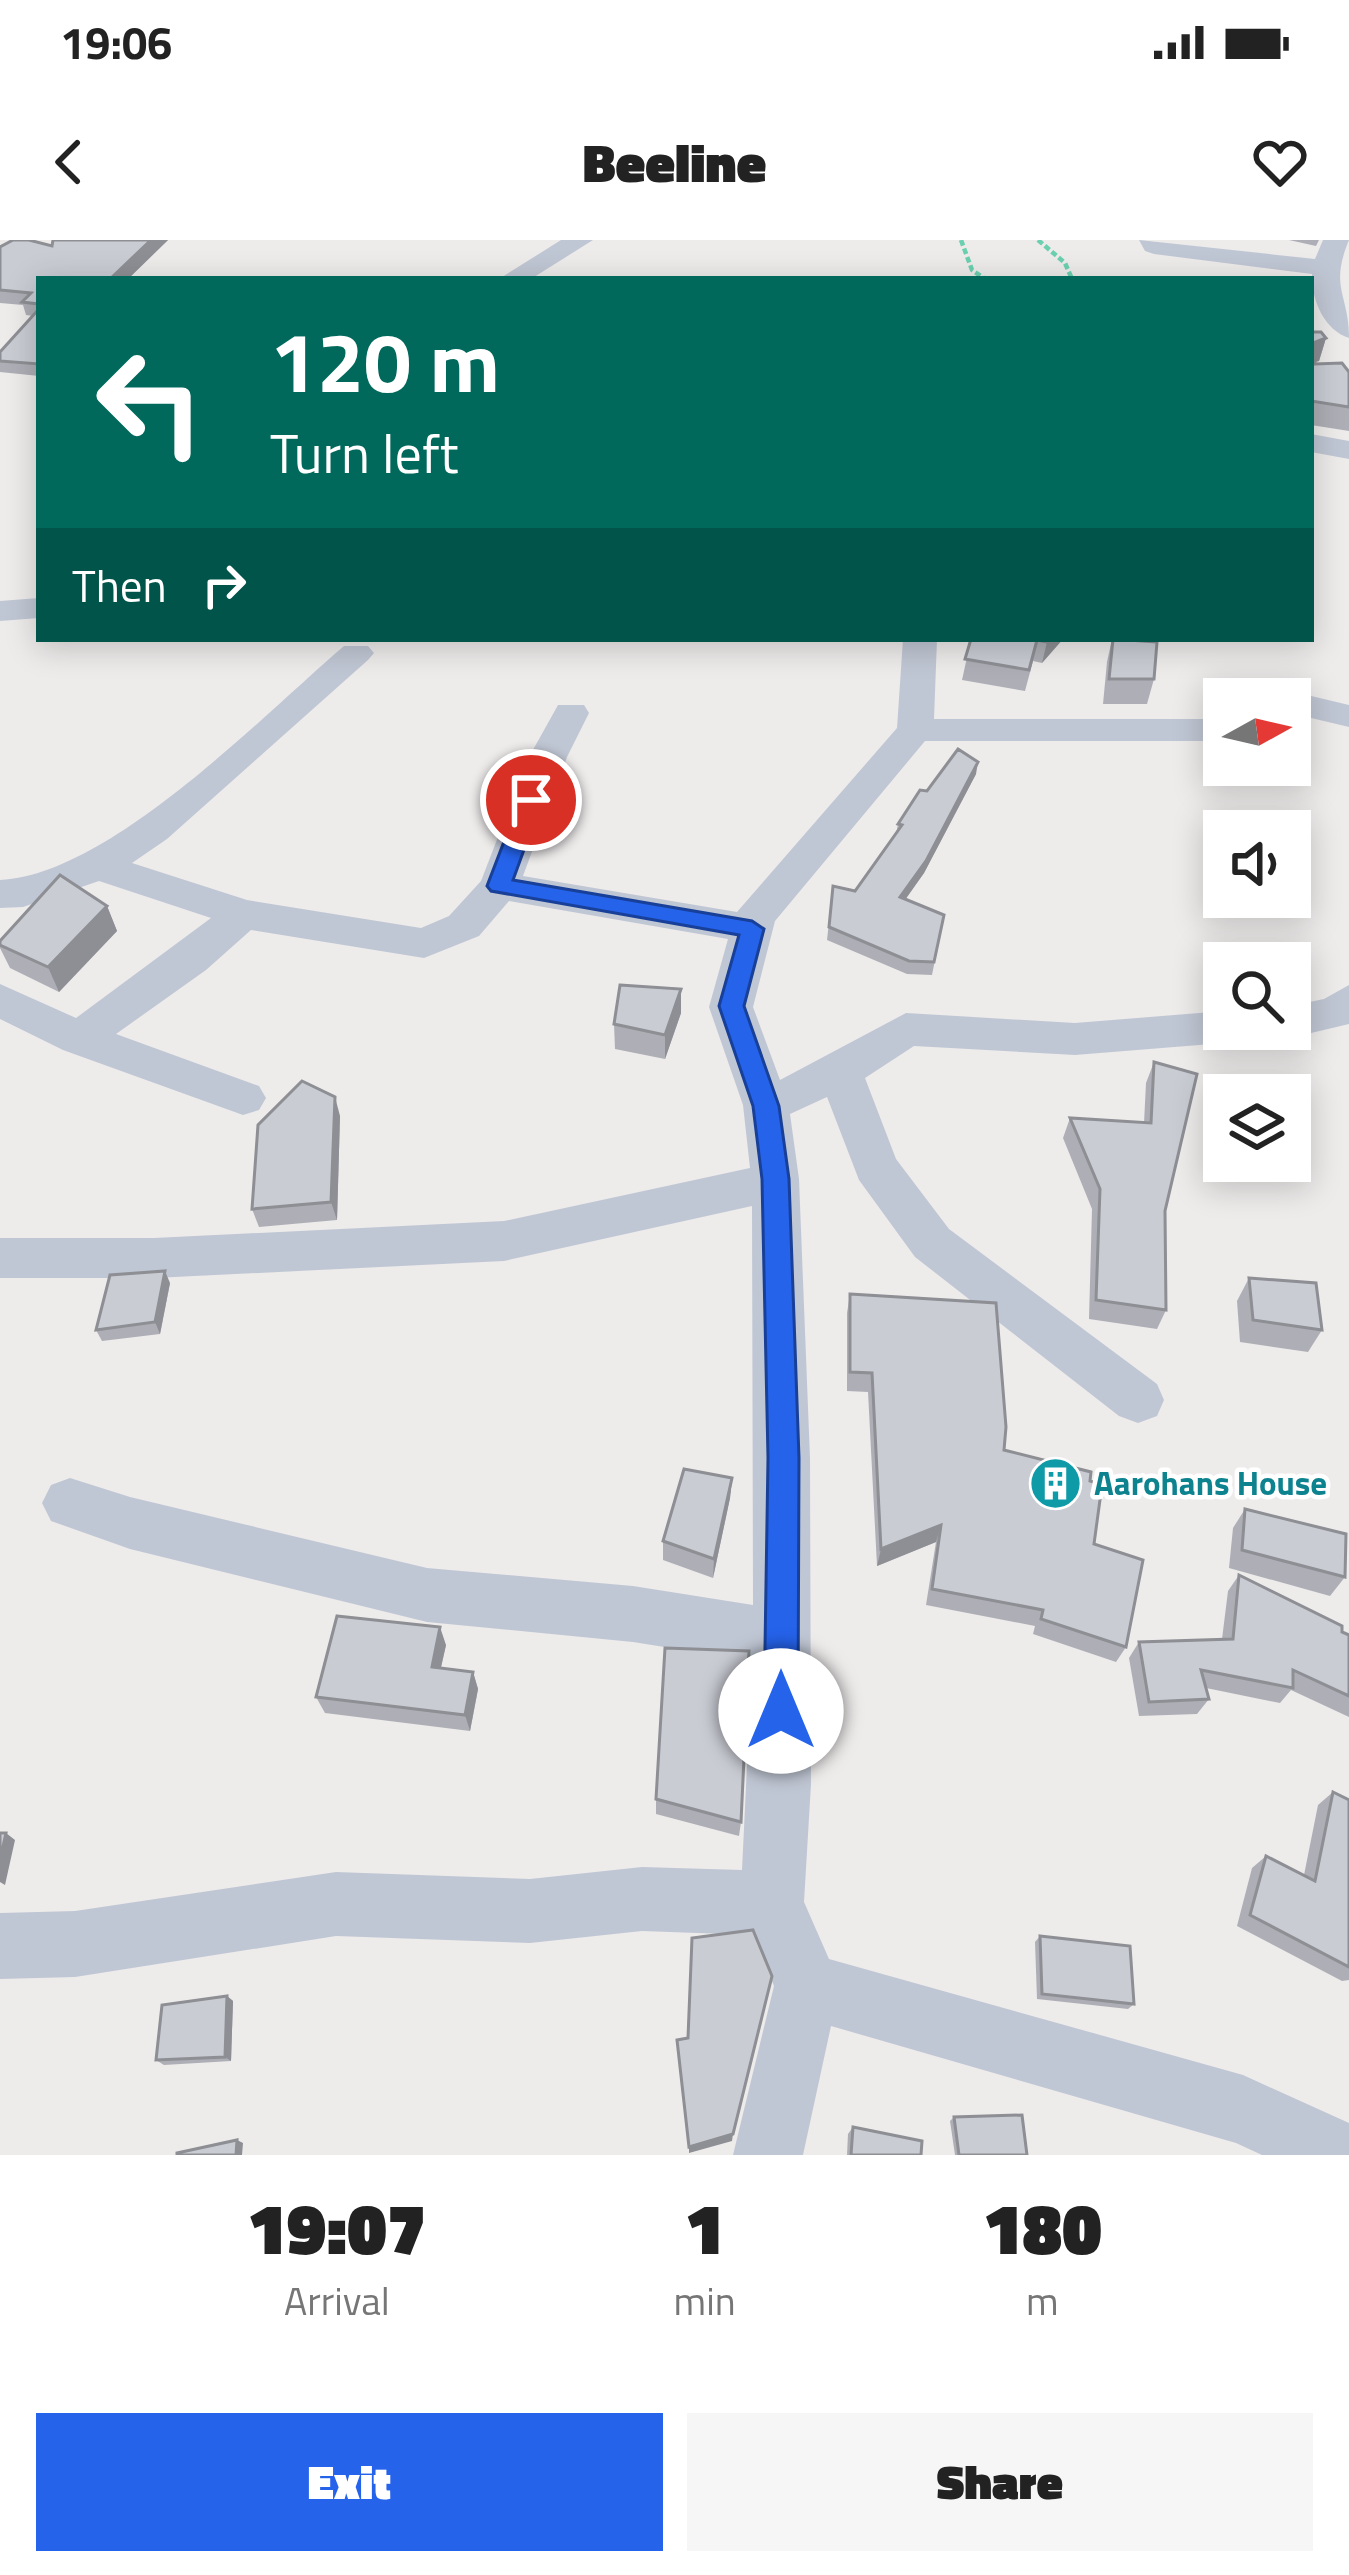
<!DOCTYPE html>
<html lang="en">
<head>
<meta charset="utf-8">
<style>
  body { margin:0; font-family:"Titillium Web",sans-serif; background:#f6f6f6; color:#222; height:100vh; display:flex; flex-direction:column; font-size:45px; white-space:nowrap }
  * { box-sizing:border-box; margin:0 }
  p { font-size:39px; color:#767676 }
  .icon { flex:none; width:66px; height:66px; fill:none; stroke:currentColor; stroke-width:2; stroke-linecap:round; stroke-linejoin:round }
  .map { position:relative; height:1915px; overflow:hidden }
  .panel { display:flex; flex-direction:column; background:#fff; flex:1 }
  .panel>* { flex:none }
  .top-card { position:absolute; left:36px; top:36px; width:1278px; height:366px; border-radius:0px; box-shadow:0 6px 30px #0003; background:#00695c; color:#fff; overflow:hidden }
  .needle { width:78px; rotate:82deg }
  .fabs { position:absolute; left:1203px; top:438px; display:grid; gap:24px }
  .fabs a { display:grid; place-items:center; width:108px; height:108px; border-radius:0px; background:#fff; box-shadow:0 6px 30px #0003; font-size:60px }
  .pin { position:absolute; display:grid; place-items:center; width:102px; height:102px; color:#fff; margin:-51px; border:6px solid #fff; border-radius:50%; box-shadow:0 3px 12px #0007 }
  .me { position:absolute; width:132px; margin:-66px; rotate:0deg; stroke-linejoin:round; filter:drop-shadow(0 0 9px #0008) }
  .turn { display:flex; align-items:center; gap:42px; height:252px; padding:0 36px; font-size:54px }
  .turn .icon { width:156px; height:156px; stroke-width:2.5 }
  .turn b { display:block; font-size:84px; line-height:102px }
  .then { display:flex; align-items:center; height:114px; padding:0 36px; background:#0003; gap:24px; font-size:45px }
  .eta { display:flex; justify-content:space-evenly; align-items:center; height:204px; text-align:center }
  .eta b { font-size:72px; font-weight:800; line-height:84px }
  .action { display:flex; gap:24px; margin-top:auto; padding:24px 36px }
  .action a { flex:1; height:138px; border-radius:0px; background:#2563eb; color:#fff; font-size:48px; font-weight:800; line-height:138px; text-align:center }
  .action a+a { background:#f6f6f6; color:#222 }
  .status { display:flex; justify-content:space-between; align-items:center; height:84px; padding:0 60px; background:#fff; direction:ltr }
  .status svg { height:33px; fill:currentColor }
  header { display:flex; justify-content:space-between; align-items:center; height:156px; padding:0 36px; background:#fff; font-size:54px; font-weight:800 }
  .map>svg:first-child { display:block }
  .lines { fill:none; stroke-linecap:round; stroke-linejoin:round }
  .path { stroke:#6bd0af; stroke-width:4.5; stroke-dasharray:6 3; stroke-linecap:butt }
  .street { fill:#c0c7d4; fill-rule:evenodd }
  .wall { fill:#aeafb6 }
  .shaded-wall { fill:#8d8f94 }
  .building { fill:#caccd4; stroke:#8d8f94; stroke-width:3 }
  .route { fill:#2563eb; stroke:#184099; stroke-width:3 }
  .labels { text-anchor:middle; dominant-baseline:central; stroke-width:9; stroke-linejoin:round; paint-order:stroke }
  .culture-label { font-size:33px; font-weight:bold; fill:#0d838f; stroke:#fff; text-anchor:start }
</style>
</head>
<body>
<div class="status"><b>19:06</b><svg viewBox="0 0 49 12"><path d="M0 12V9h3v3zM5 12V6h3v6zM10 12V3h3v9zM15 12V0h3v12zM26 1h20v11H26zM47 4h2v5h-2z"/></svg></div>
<header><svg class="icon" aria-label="back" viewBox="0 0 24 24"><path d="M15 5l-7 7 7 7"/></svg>Beeline<svg class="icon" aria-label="heart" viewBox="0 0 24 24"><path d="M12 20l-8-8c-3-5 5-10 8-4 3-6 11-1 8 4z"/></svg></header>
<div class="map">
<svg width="1349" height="1915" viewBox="0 0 1349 1915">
  <rect width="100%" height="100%" fill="#eeebeb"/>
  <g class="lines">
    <g class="path">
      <path d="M961,0L972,30L985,39"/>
      <path d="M1038,0L1065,23L1072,39"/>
    </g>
    <g class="street">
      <path d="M561,0H593L531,39H499Z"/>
      <path d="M1139,0L1315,19L1323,0H1349C1329,48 1349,54 1349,98C1324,90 1311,59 1312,34L1154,14L1145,11Z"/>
      <path d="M1311,194L1349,201V219L1311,212Z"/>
      <path d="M39,358V378L0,381V361Z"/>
      <path d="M903,399H937L934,479H1224V501H925L775,681L753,767L780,840L906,773L1075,783L1224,771V789H1245L1240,798L1224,803L1075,815L914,806L865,838L896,919L949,989L1157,1144L1164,1160L1157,1176L1138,1183L1119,1176L915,1017L859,940L827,857L790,874L799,939L810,1218L811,1544L804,1662L829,1719L1243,1835L1349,1883V1915H1262L1236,1903L831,1786L803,1915H733L774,1746L753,1695L642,1691L530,1703L336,1696L75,1737L0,1739V1673L75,1671L336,1632L530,1639L642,1627L742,1630L752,1421L633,1402L427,1382L130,1309L51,1281L42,1263L51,1245L70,1238L130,1257L427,1328L633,1346L753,1365L752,966L504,1021L154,1038H0V998H154L504,981L750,928L743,865L709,767L728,699L509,661L479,696L424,718L251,690L206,730L116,794L259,846L266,858L259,870L243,875L63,810L0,779V744L76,778L211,678L99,641L23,667L0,668V640C109,635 261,477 344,406H368L374,413L368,420L167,599L132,623L247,660L421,688L449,676L481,641L529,517L558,465H584L589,473L567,517L523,636L737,672L897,488Z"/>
      <path d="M1303,454L1349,465V487L1307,477L1290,482V459H1286Z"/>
      <path d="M1349,745V784L1290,798L1274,793L1272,789H1290V766L1324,759Z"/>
    </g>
  </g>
  <g class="wall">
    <path d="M168,0L128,39H39V136L0,132V112L33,76L26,75L23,65L0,63V7L52,6Z"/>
    <path d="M1289,0H1319L1316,6Z"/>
    <path d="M1311,92L1326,98L1319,121L1315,122V124L1349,132V191L1311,185Z"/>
    <path d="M971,399H1063L1042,423L1033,421L1025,451L962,440Z"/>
    <path d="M1112,399L1154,439L1147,464H1103L1107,422Z"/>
    <path d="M976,534L924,633L905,659L944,675L932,735L907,734L827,700L833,646L855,651L896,594L898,584L927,551Z"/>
    <path d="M107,666L117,691L59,752L10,728L0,708V701Z"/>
    <path d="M681,749V773L665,819L615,809L614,784Z"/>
    <path d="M1154,822L1165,971L1166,1070L1157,1089L1089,1079L1092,969L1063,898L1070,878L1144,883L1146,843Z"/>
    <path d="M340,876L337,980L259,987L252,969Z"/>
    <path d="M1249,1038L1322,1090L1308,1112L1240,1102L1237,1061Z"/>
    <path d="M170,1043L160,1094L102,1101L96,1090Z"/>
    <path d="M850,1054L1094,1304L1126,1407L1116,1422L1033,1394L1035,1386L926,1365L936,1302L877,1326L868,1152L847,1151V1073Z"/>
    <path d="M732,1238L730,1258L713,1338L663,1320V1301Z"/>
    <path d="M1245,1269L1345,1337L1330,1356L1229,1328L1233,1288Z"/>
    <path d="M1239,1335L1349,1395V1477L1291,1450L1280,1463L1206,1448L1209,1459L1197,1474L1139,1476L1129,1418L1139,1402L1222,1399L1228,1351Z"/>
    <path d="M446,1405L441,1428L473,1432L478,1449L470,1491L325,1473L316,1457Z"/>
    <path d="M1333,1552L1349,1560V1740L1342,1741L1237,1686L1252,1628L1266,1616L1304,1635L1318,1565Z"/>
    <path d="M656,1559L741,1582L739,1596L656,1574Z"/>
    <path d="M1040,1696L1134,1764L1128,1769L1037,1759L1035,1702Z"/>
    <path d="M227,1756L233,1761L231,1821L164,1825L156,1820Z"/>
    <path d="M954,1877L1027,1915H955L950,1881Z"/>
    <path d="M853,1887L921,1915H847L848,1894Z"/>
  </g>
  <g class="shaded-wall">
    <path d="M151,0H168L128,39H110Z"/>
    <path d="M1326,98L1319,121L1311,123L1313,103Z"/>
    <path d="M1050,399H1063L1042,423L1047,402Z"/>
    <path d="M978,522L976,534L924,633L898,670L900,657Z"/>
    <path d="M107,666L117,691L59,752L48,727Z"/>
    <path d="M681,749V773L665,819V795Z"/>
    <path d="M335,857L340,876L337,980L331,962Z"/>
    <path d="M165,1031L170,1043L160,1094L155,1082Z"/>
    <path d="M732,1238L730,1258L713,1338L714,1319Z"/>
    <path d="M941,1285L936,1302L877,1326L881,1309Z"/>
    <path d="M440,1387L446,1405L437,1444L432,1427Z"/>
    <path d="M473,1432L478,1449L470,1491L465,1475Z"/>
    <path d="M6,1593L15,1600L5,1645L0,1642V1620Z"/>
    <path d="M227,1756L233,1761L231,1821L225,1817Z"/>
    <path d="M733,1894L732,1901L689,1913V1907Z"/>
    <path d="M237,1900L243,1903L242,1915H236Z"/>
  </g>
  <g class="building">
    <path d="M13,0H29L52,6L53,0H151L110,39H39V64L22,62L31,53L0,50V7Z"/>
    <path d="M38,70L39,124L0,121V112Z"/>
    <path d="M1311,92H1321L1326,98L1313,103L1315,124L1342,123L1349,132V167L1311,161Z"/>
    <path d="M971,399H1050L1047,402L1037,400L1029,430L965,419Z"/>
    <path d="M1113,399L1157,402L1154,439H1109Z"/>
    <path d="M958,509L978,522L926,621L900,657L944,675L934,722L909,721L829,687L833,646L855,651L902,585L898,584L920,550L927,551Z"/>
    <path d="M60,635L107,666L48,727L0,705V701Z"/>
    <path d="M620,745L681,749L665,795L614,784Z"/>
    <path d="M1154,822L1197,834L1165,971L1166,1070L1096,1060L1100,949L1070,878L1151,883Z"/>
    <path d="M302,841L335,857L331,962L252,969L258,885Z"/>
    <path d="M165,1031L155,1082L96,1090L110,1035Z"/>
    <path d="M1249,1038L1316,1043L1322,1090L1253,1080Z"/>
    <path d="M850,1054L996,1063L1006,1187L1004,1210L1091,1232L1090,1241L1102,1245L1094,1304L1143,1320L1126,1407L1041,1379L1043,1370L932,1349L941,1285L881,1309L872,1133L850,1132Z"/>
    <path d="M684,1229L732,1238L714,1319L663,1301Z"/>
    <path d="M1245,1269L1346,1294L1345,1337L1242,1310Z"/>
    <path d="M1239,1335L1342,1386V1392L1349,1395V1456L1293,1430V1448L1201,1430L1209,1459L1149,1462L1139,1402L1233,1399Z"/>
    <path d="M337,1376L440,1387L432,1427L473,1432L465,1475L316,1457Z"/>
    <path d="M665,1408L749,1411L741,1582L656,1559Z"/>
    <path d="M1333,1552L1349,1560V1727L1250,1675L1266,1616L1315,1641Z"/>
    <path d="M0,1593H6L0,1620Z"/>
    <path d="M753,1690L772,1736L733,1894L689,1907L677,1800L688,1798L692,1698Z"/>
    <path d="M1040,1696L1130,1706L1134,1764L1042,1754Z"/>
    <path d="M227,1756L225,1817L156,1820L162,1765Z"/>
    <path d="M1022,1875L1027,1915H959L954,1877Z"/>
    <path d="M853,1887L922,1901L921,1915H851Z"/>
    <path d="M237,1900L236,1915H177V1913Z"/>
  </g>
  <path class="route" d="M531,553L542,560L513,640L752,681L764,689L744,766L779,866L789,939L799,1218L798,1471L793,1483L781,1488L769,1483L764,1471L768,1218L762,939L753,866L719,766L739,695L491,651L487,646L520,560Z"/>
  <defs>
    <symbol id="building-disc" viewBox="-11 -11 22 22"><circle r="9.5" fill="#0f9aa8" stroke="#fff"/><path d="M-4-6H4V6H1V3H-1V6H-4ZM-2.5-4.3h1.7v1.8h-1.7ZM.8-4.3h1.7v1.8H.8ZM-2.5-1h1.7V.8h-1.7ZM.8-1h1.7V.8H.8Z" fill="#fff"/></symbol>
  </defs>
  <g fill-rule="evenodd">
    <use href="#building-disc" x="1026" y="1214" width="59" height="59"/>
  </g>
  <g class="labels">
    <g class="culture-label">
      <text x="1094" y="1243">Aarohans House</text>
    </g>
  </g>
</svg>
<div class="fabs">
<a><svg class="needle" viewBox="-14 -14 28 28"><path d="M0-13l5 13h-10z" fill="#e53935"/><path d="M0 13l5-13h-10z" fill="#767676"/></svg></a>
<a><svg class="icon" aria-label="sound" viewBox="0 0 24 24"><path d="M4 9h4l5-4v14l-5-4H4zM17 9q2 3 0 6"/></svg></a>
<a><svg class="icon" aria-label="search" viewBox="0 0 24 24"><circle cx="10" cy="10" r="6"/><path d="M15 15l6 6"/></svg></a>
<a><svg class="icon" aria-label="layers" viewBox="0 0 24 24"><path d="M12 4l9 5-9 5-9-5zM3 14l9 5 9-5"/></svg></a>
</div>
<div class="pin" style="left:531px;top:560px;background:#d93025"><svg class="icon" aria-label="arrive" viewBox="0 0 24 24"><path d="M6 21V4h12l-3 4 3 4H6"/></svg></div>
<svg class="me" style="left:781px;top:1471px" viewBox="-20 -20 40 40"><circle r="19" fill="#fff"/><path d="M0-13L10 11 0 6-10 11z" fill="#2563eb"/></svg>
<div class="top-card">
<div class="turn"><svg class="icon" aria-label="left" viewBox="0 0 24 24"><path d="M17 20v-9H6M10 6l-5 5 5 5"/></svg><div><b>120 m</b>Turn left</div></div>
<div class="then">Then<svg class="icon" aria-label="right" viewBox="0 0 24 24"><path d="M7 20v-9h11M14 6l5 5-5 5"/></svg></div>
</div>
</div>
<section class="panel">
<div class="eta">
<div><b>19:07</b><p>Arrival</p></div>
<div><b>1</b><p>min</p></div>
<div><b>180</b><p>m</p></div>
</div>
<div class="action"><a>Exit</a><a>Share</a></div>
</section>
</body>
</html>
